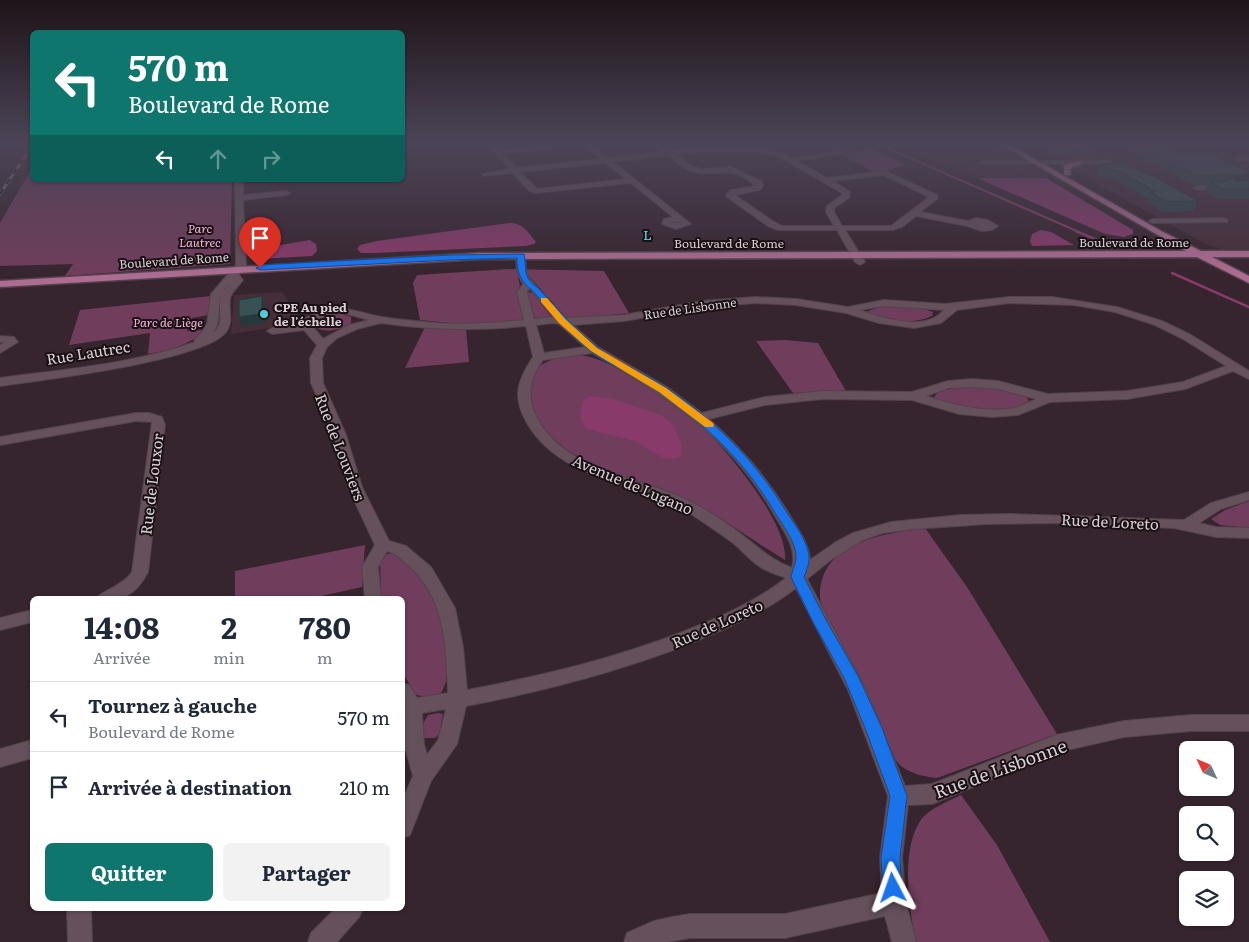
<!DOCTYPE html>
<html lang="fr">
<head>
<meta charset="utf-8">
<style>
  body { margin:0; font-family:Literata,serif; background:#f2f2f3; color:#1f2937; height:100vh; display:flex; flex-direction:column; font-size:19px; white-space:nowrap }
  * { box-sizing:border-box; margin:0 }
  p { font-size:16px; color:#747a83 }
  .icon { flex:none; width:28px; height:28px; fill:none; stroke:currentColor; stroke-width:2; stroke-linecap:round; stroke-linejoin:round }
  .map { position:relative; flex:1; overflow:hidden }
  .drawer { position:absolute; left:30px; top:596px; width:375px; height:315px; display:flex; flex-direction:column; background:#fff; border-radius:8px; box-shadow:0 1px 4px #0004 }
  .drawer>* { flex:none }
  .guide { position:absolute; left:30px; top:30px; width:375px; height:152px; border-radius:8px; box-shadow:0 1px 4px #0004; background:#0f766e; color:#fff; overflow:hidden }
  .needle { width:32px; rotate:314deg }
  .buttons { position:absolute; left:1179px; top:741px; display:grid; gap:10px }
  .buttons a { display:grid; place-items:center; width:55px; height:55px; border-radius:8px; background:#fff; box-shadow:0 1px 4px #0004; font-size:25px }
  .pin { position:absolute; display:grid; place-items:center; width:42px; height:42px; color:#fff; margin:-51px -21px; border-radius:50% 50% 50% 0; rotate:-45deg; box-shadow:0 0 5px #0007 }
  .pin .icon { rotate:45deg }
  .me { position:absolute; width:55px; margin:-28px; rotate:356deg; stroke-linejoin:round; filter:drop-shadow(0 0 4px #0008) }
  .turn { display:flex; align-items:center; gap:18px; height:105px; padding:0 15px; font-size:22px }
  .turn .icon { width:65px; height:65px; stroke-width:2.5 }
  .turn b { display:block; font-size:35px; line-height:42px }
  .lanes { display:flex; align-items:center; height:48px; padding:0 15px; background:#0003; justify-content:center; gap:25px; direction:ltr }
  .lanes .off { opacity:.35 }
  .eta { display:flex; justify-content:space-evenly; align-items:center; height:85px; text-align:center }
  .eta b { font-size:30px; font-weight:700; line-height:35px }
  .cta { display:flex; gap:10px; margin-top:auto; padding:10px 15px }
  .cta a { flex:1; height:58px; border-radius:8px; background:#0f766e; color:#fff; font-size:20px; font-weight:700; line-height:58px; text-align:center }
  .cta a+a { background:#f2f2f3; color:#1f2937 }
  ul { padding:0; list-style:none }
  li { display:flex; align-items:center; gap:15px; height:70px; padding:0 15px; border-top:1px solid #e0e1e3 }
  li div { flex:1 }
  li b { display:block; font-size:19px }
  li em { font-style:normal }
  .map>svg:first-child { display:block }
  .built { fill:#452e3a }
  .green { fill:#713d5c }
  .water { fill:#883a6a }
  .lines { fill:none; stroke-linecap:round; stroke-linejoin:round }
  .stream-far1 { stroke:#883a6a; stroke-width:2 }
  .stream { stroke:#883a6a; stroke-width:2.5 }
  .minor-casing { stroke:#52434b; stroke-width:2 }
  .major-casing { stroke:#52434b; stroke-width:3 }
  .minor { fill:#65505b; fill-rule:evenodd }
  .major { fill:#ae6c92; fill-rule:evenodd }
  .rail-casing { stroke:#83747c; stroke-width:3 }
  .rail { stroke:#181014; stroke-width:2; stroke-dasharray:6; stroke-linecap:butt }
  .wall { fill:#2f4749 }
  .shaded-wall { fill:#26393c }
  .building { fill:#375255; stroke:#26393c }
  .route { fill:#1a73e8; stroke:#114b97 }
  .slow { fill:#f59e0b }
  .poi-dot { fill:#52cbd8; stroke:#181014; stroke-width:2 }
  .labels { text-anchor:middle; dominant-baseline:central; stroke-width:4; stroke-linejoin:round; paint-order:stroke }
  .far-park-label { font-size:12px; font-style:italic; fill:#f8b5da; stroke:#181014 }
  .far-street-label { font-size:12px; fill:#dbcfd5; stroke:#181014 }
  .far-poi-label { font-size:12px; font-weight:bold; fill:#dbcfd5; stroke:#181014; text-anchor:start }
  .far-neighbourhood-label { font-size:14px; letter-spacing:1px; fill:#67d2de; stroke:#181014 }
  .street-label { font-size:15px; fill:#dbcfd5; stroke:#181014 }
  .near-street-label { font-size:18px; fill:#dbcfd5; stroke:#181014 }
</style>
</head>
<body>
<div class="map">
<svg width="1249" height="942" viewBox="0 0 1249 942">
  <rect width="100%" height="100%" fill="#36242e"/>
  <g class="built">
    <path d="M896,144H994L1019,159L972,161L994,165H1030L1050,177L973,178Z"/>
    <path d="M1026,144H1249V249H1223L1209,246L1079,174L1074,169L1077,166L1085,165L1073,158H1051Z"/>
    <path d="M282,292L300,319L290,325L231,334L234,295Z"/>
  </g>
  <g class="green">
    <path d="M871,148L906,165L883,171H873L843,156L850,154L847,152Z"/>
    <path d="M32,168V180H232L230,264L65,276L73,264L0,266V223Z"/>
    <path d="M509,269L604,271L629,313L571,319L566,318L529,276L518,278L520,285L518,296L524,318L521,321L459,324L420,320L413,283L417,275Z"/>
    <path d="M527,292L534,293L551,317L540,319L533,317Z"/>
    <path d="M211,296L209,315L192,318L187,331L205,330C189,346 169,350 148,354L150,333L69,345L80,310Z"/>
    <path d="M884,305L919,307L933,312L932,316C910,326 887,320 866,312Z"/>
    <path d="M339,313L351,317V323C341,330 323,335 313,325C318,315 329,315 339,313Z"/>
    <path d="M425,327L466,329L469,362L405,368Z"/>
    <path d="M786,340L818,343L846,391L793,393L756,341Z"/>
    <path d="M579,355C611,357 681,406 705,429C730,455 788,523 785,560C753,541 723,518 691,502C640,477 581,473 543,428C539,424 532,418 531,413C529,407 528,393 529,387C534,359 556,358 579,355Z"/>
    <path d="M966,386L996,388L1026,396L1029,401C1007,419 963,406 938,401L934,397L939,391Z"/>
    <path d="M1249,501V528L1220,525L1211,519L1225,510Z"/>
    <path d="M925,528L967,587L1057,734L937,778C925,777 911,774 901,766C889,755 885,736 879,721C862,685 842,650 824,615C823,609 820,602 820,596C820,541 884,534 925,528Z"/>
    <path d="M365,545L362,587L308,599H235V571Z"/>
    <path d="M396,553C405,562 418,572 425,583C441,607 458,667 441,693C431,697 425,698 415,694L403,673L402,599H381L380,562L387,554Z"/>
    <path d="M438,713L443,714L439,734L435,738H424C420,729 423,723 428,715Z"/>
    <path d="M961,795L997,845L1050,942H916C909,909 901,852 919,823C927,809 947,802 961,795Z"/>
  </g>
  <g class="water">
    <path d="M977,178H1046L1133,230V234L1124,237L1105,234Z"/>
    <path d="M509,223C523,223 527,231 536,242L534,244L526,246L375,253H361L357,249L360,245L377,241Z"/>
    <path d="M1041,230L1051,232L1074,245L1032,246L1030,241L1032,234Z"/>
    <path d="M310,240L316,244L317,251L312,256L258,259L253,258L252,251L257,249Z"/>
    <path d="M590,396L613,399L663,416L674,426L682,447L681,457L673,459L663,458L635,441L587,429C578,420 581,411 583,400Z"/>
  </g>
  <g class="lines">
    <path class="stream-far1" d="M878,144L1079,232"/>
    <g class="stream">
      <path d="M1076,231L1104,243"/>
      <path d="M1172,273L1249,307"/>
    </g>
    <defs>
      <g id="minor">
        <path d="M487,144H494L500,151L561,144H590L608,158L662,152L651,144H659L669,151L698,148H756L783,154L791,158L837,152L825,144H833L847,153L797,161L827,178L885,171L937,195V199L920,212L968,221L976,218L988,220L998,226L992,230L982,231L967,226L916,216L902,227L892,230H845L865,262L860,265L855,262L837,230H778L768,226L727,197L726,195L731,190L755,186C731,162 715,179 691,171C683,168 674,160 667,155L613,162L691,224L676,229L662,224L664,219L673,217L631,183L535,193L528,190L513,173L483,176L482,174L510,169ZM583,144L601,159L517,168L503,154ZM698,152H756L779,157L842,193V195L827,206L826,212L834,226H782L774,222L735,195L760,190L763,186L761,181L731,167L702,169L694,167L675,155ZM605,163L626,179L537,189L520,172ZM884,175L929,197L891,226H842L834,212L835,207L849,198L850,192L833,181ZM675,222L681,223H671Z"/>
        <path d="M1238,157H1249V161L1236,160L1235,159Z"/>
        <path d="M983,161L1110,160L1113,162L1110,164H981L980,163Z"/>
        <path d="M235,180H243V195L286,191L290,193L286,195L243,200L246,265L239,275L243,280C239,286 231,292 230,299C228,311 234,322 226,332C204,361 41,380 0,386V378C65,369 133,364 195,342L194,340L202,332L207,324L211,294L236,265ZM230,283C227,287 222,292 221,297C217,309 226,324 213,333C225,316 211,302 230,283Z"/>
        <path d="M1224,185V189H1221L1197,190L1193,188L1197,186Z"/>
        <path d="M1224,218L1228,220L1227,222L1153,223L1149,221L1153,219Z"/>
        <path d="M521,253L525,256L526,270L529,278L565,318L624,315L702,301L756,297L796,299L848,307L884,300L945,304L1009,297H1052L1117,307L1162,321L1191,335L1249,371V379L1233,371L1185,389L1127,399L1050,402L1018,415L992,417L959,414L912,400L823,399L765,405L709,419C744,451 767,477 792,519C800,532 809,544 810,560L836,542L853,533L891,522L961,515L1010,514L1184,520L1211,503L1249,492V500L1221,509L1199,523L1216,527L1249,528V538L1216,537L1174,528L1058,523L986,524L914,529L883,533L863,540L832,559L807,579L866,690L905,786L932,784L1056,735L1124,721L1191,715H1249V731H1191L1124,737L1058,752L932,804L908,805L902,858L906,903L916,942H892L885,916L785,938H690L667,942H624L627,933L654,921L672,917L690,914H785L882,893L880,858L888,796L848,690L796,588C765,612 730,627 694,642C621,671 544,691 466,706L457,744L431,781L410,835L402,838V801L413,776L404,744L402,683L409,685L417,698L448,693C446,648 446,599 409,566C402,560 397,554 387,551L378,567L381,599H365L362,567L375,545L348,487L334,435L311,383L310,358L317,345L304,330L272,334L267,331L272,328L303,323L304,319C340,301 346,310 382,317C399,320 418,321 436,323C465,325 495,323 524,320L517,292L523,284C517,275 515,267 517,256ZM529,289L531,290L553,317L534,319L527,292ZM756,303L796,305L846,313L879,323L914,328L941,323L957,310L1009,303L1074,305L1115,312L1155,325L1183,339L1226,366L1183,382L1127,391L1048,394L998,381L972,379L948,381L912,392L823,391L765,397L702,413L667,387L598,347L573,325L624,321L702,307ZM884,306L944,310C941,313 938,316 934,318C915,328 879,317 860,310ZM343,313L369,320L349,325L323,339L313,327V322L328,315ZM381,323C430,330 477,331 526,326L533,357C517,381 512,397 527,423C560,480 634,481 686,511C702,521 718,532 733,543C743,551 751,562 762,568C769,572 778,575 786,578C755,602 721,617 685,631C614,659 541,676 467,690L463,647L455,608L431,567L406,546L389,541L362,487L346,435L323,383L322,358L327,347L337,338L357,329ZM554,323L559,324L585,347L544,353L536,325ZM592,353C670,399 728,434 775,516C785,533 797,548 792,568C770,559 763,551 745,537C730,525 713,514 697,505C646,476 571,476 538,420C526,399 529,379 543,360ZM972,387L998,389L1036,399C1029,402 1022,406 1014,408C984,413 954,405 926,396L949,388ZM446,709L438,740L427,755L424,744L422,713Z"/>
        <path d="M0,336L14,337L18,342L0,353V345L5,342H0Z"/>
        <path d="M136,413H149L162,417L165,425L148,572C134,598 123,599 96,599C100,591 122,587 132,572L152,422L136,421L0,445V437Z"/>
        <path d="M32,610V622L0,630V618Z"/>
        <path d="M32,740V758L0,767V749Z"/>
        <path d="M67,909H91L92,942H68Z"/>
        <path d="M335,909H363L359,917L337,942H308L311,933Z"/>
      </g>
      <g id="major">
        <path d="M1000,144H1008L1161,231L1201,251H1249V257H1212L1249,276V283L1197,257L481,259L0,287V281L481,253L1186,251Z"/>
        <path d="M1079,161L1083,163L1071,168L1070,175H1064V165Z"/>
      </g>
    </defs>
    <use href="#minor" class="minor-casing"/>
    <use href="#major" class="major-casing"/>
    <use href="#minor" class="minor"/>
    <use href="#major" class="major"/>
    <defs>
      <path id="rail" d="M0,194L32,146"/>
    </defs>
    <use href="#rail" class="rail-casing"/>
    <use href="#rail" class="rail"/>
  </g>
  <g class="wall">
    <path d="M1041,144H1081L1092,150L1090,155L1060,156Z"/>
    <path d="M1133,144H1157L1178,154L1249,176L1247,180H1249V199H1218L1205,192L1208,185H1194L1130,151Z"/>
    <path d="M1100,164L1138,171L1198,201L1194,211L1163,212L1147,202L1148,199L1119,182L1097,174Z"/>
  </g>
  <g class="shaded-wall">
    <path d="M1249,173V176L1246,182L1228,185L1231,176Z"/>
    <path d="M262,296L265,305V323L241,326L239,317Z"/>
  </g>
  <g class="building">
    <path d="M1050,144H1081L1092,150L1062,151Z"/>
    <path d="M1136,144H1157L1178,154H1212L1249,172V173L1231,176V178L1236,181L1249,180V189H1223L1210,182L1228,181L1230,179V174L1198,176Z"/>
    <path d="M1124,163L1138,171L1155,177L1198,201L1167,202L1150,192H1156L1123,173L1100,165V164Z"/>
    <path d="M262,296V314L239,317V300Z"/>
  </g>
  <linearGradient id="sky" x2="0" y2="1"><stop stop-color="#1e1419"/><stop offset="0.52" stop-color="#4c4557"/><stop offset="1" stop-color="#4c4557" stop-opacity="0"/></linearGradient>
  <rect width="1249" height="276" fill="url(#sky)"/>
  <path class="route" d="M524,254C527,267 522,278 537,287C559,310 579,335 605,353C624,366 646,374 665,387C713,419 754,459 784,508C793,523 809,541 809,559C809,565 806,572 804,577L826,620L858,676L882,728L907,796L900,858L902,888L899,895L893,898L886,895L883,888L881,858L890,796L865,728L844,678L813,622L791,577C792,572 795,565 796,559C797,542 782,525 774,511C738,451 692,412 633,375C622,368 609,364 599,357C573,340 553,314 532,290C521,283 516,270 517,258L450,260L260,270L256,268L260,265L450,255Z"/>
  <path class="slow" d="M541,298H547L565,319L597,348L666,388L713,423L714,425L713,427H705L659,392L591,351L559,323L541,302Z"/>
  <circle class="poi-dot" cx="264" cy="314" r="5"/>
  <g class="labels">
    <g class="far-park-label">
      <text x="200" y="228">Parc<tspan x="200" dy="14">Lautrec</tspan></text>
      <text x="168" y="322">Parc de Liège</text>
    </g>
    <g class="far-street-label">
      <text x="1134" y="242">Boulevard de Rome</text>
      <text x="729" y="243">Boulevard de Rome</text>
      <text transform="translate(174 260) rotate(-4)">Boulevard de Rome</text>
      <text transform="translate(690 308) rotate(-8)">Rue de Lisbonne</text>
    </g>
    <g class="far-poi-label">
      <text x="274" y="307">CPE Au pied<tspan x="274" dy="14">de l'échelle</tspan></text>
    </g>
    <g class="far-neighbourhood-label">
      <text x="648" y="234">L</text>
    </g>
    <g class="street-label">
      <text transform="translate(88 352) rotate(-9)">Rue Lautrec</text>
      <text transform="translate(341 447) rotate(69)">Rue de Louviers</text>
      <text transform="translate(151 484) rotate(-83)">Rue de Louxor</text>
      <text transform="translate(633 484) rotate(23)">Avenue de Lugano</text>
      <text transform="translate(1110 521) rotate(3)">Rue de Loreto</text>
      <text transform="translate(717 623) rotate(-24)">Rue de Loreto</text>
    </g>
    <g class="near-street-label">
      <text transform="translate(1000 768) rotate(-20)">Rue de Lisbonne</text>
    </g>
  </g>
</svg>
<div class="buttons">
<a><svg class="needle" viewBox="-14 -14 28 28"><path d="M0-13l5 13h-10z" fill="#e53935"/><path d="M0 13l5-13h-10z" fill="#747a83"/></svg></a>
<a><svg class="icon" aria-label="search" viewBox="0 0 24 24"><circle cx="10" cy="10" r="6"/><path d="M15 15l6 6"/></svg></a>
<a><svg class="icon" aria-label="layers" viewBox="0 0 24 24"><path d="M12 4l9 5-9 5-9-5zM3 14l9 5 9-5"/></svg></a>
</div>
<div class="pin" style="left:260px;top:268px;background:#d93025"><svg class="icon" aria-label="arrive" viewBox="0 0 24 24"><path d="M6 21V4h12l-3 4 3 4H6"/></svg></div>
<svg class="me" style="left:893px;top:888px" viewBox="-20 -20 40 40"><path d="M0-17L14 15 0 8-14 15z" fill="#1a73e8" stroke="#fff" stroke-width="4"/></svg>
<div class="guide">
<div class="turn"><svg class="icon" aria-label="left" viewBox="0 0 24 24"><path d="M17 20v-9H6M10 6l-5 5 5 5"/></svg><div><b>570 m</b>Boulevard de Rome</div></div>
<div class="lanes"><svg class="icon" aria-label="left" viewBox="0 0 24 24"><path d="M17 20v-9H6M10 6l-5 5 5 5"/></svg><svg class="icon off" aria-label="ahead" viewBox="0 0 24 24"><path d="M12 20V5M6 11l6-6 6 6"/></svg><svg class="icon off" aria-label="right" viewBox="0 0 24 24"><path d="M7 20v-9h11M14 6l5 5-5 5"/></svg></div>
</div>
<section class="drawer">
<div class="eta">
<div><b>14:08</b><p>Arrivée</p></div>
<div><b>2</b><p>min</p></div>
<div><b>780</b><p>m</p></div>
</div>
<ul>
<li><svg class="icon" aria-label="left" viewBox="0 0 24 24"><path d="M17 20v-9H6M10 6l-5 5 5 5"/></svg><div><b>Tournez à gauche</b><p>Boulevard de Rome</p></div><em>570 m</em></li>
<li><svg class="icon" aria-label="arrive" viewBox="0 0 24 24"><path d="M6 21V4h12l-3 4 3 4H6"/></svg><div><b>Arrivée à destination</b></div><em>210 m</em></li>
</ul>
<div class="cta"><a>Quitter</a><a>Partager</a></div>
</section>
</div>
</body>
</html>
